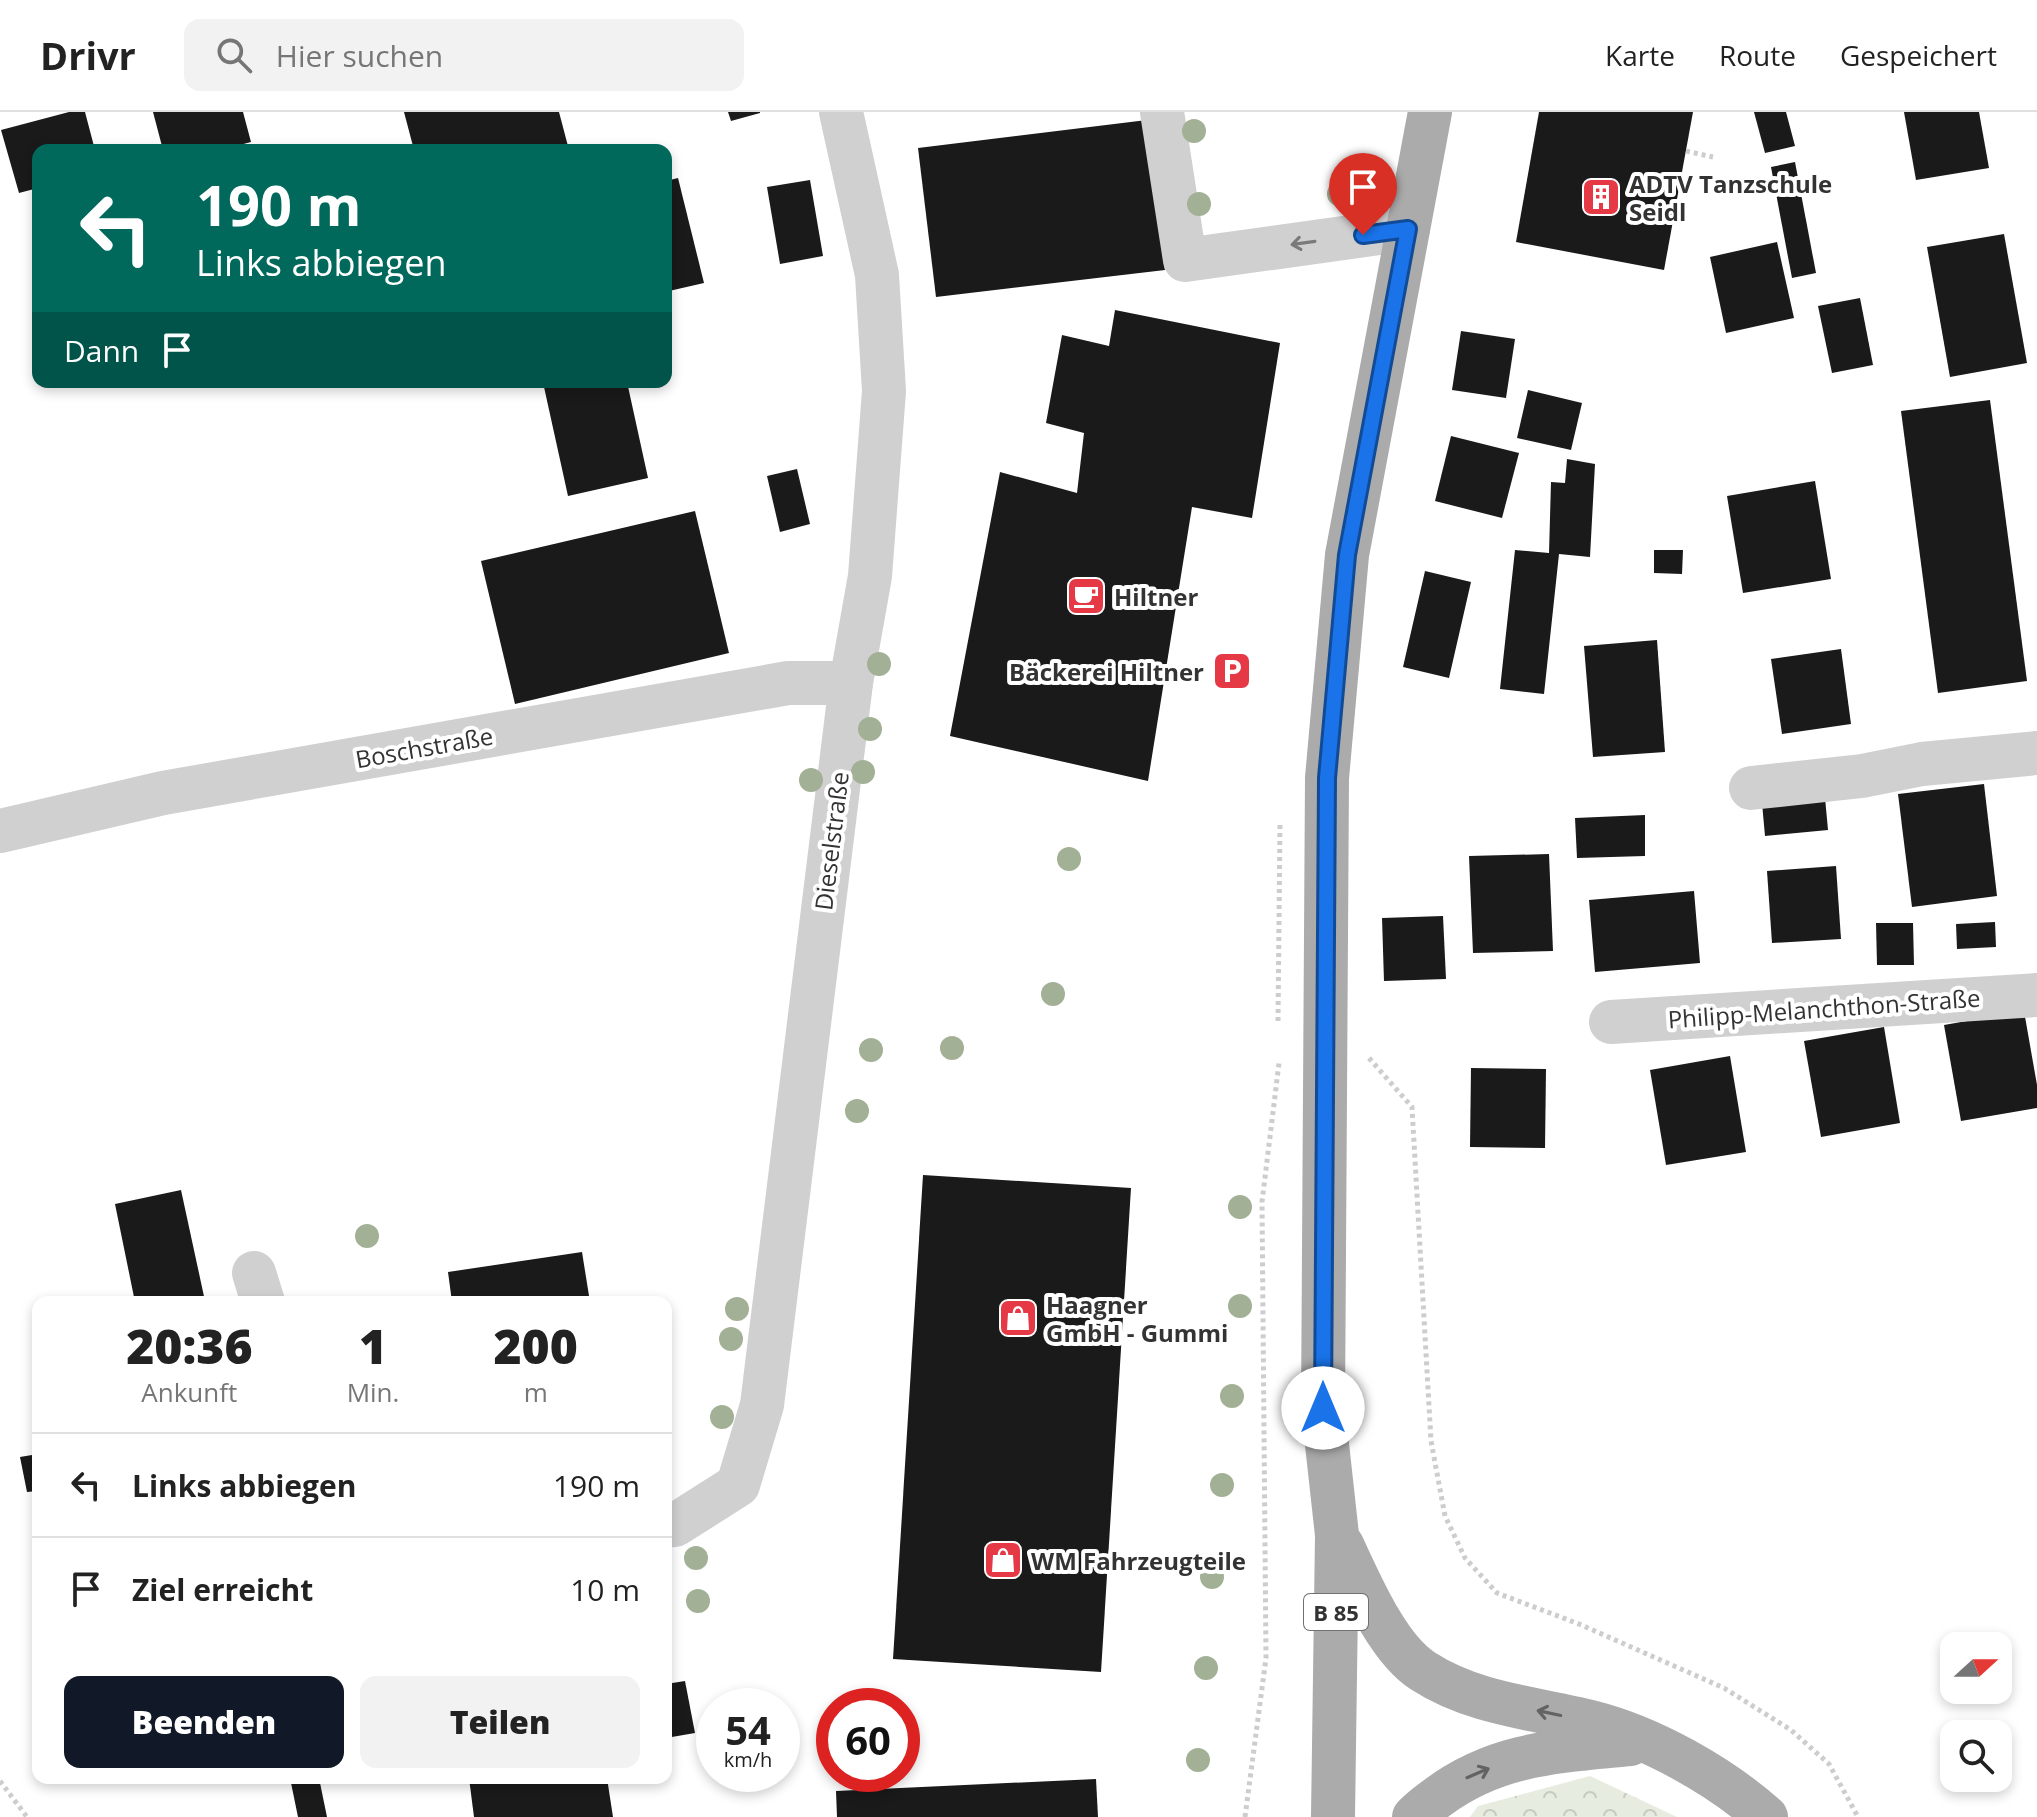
<!DOCTYPE html>
<html lang="de">
<head>
<meta charset="utf-8">
<style>
  body { margin:0; font-family:"Open Sans",sans-serif; background:#f2f2f2; color:#222; height:100vh; display:flex; flex-direction:column; font-size:30px; white-space:nowrap }
  * { box-sizing:border-box; margin:0 }
  p { font-size:26px; color:#767676 }
  .icon { flex:none; width:44px; height:44px; fill:none; stroke:currentColor; stroke-width:2; stroke-linecap:round; stroke-linejoin:round }
  .map { position:relative; flex:1; overflow:hidden }
  .panel { position:absolute; left:32px; top:1184px; width:640px; height:488px; display:flex; flex-direction:column; background:#fff; border-radius:16px; box-shadow:0 4px 12px #0003 }
  .panel>* { flex:none }
  .guide { position:absolute; left:32px; top:32px; width:640px; height:244px; border-radius:16px; box-shadow:0 4px 12px #0003; background:#00695c; color:#fff; overflow:hidden }
  .needle { width:52px; rotate:69deg }
  .controls { position:absolute; left:1940px; top:1520px; display:grid; gap:16px }
  .controls a { display:grid; place-items:center; width:72px; height:72px; border-radius:16px; background:#fff; box-shadow:0 4px 12px #0003; font-size:40px }
  .speed { position:absolute; left:696px; top:1576px; display:flex; gap:16px; font-size:40px; font-weight:700; text-align:center }
  .speed>* { display:grid; place-content:center; width:104px; height:104px; border-radius:50%; background:#fff; box-shadow:0 4px 12px #0003; line-height:1 }
  .speed small { font-size:20px; font-weight:400 }
  .speed .limit { border:12px solid #d22; background:#fff; color:#111 }
  .pin { position:absolute; display:grid; place-items:center; width:68px; height:68px; color:#fff; margin:-82px -34px; border-radius:50% 50% 50% 0; rotate:-45deg; box-shadow:0 0 8px #0007 }
  .pin .icon { rotate:45deg }
  .me { position:absolute; width:88px; margin:-44px; rotate:0deg; stroke-linejoin:round; filter:drop-shadow(0 0 6px #0008) }
  .turn { display:flex; align-items:center; gap:28px; height:168px; padding:0 32px; font-size:36px }
  .turn .icon { width:104px; height:104px; stroke-width:2.5 }
  .turn b { display:block; font-size:56px; line-height:68px }
  .then { display:flex; align-items:center; height:76px; padding:0 32px; background:#0003; gap:16px; font-size:30px }
  .eta { display:flex; justify-content:space-evenly; align-items:center; height:136px; text-align:center }
  .eta b { font-size:48px; font-weight:800; line-height:56px }
  .cta { display:flex; gap:16px; margin-top:auto; padding:16px 32px }
  .cta a { flex:1; height:92px; border-radius:16px; background:#111827; color:#fff; font-size:32px; font-weight:800; line-height:92px; text-align:center }
  .cta a+a { background:#f2f2f2; color:#222 }
  ul { padding:0; list-style:none }
  li { display:flex; align-items:center; gap:24px; height:104px; padding:0 32px; border-top:2px solid #e0e0e0 }
  li div { flex:1 }
  li b { display:block; font-size:30px }
  li em { font-style:normal }
  header { display:flex; align-items:center; gap:48px; box-sizing:border-box; height:112px; padding:0 40px; background:#fff; border-bottom:2px solid #e0e0e0 }
  header strong { font-size:38px }
  nav { display:flex; gap:44px; margin-inline-start:auto; font-size:28px }
  .search { width:560px; height:72px; background:#f2f2f2; display:flex; align-items:center; gap:20px; box-sizing:border-box; padding:0 28px; border-radius:16px; color:#767676; font-size:30px }
  .map>svg:first-child { display:block }
  .forest { fill:url(#forest-crowns) }
  .building { fill:#1a1a1a }
  .lines { fill:none; stroke-linecap:round; stroke-linejoin:round }
  .path { stroke:#cdcdcd; stroke-width:5; stroke-dasharray:4 4; stroke-linecap:butt }
  .minor { stroke:#d0d0d0; stroke-width:44 }
  .major { stroke:#ababab; stroke-width:44 }
  .tree { fill:#a2b095 }
  .oneway { stroke:#7a7a7a }
  .oneway2 { stroke:#636363 }
  .route-casing { stroke:#114b97; stroke-width:20 }
  .route { stroke:#1a73e8; stroke-width:14 }
  .labels { text-anchor:middle; dominant-baseline:central; stroke-width:8; stroke-linejoin:round; paint-order:stroke }
  .shield { fill:#fff; stroke:#707070; stroke-width:2 }
  .shield-label { font-size:22px; font-weight:bold; fill:#333 }
  .poi-label { font-size:24px; font-weight:bold; fill:#333; stroke:#fff; text-anchor:start }
  .street-label { font-size:24px; fill:#333; stroke:#fff }
</style>
</head>
<body>
<header>
<strong>Drivr</strong>
<div class="search"><svg class="icon" aria-label="search" viewBox="0 0 24 24"><circle cx="10" cy="10" r="6"/><path d="M15 15l6 6"/></svg>Hier suchen</div>
<nav><a>Karte</a><a>Route</a><a>Gespeichert</a></nav>
</header>
<div class="map">
<svg width="2037" height="1705" viewBox="0 0 2037 1705">
  <defs>
    <pattern id="forest-crowns" width="20" height="18" patternUnits="userSpaceOnUse" patternTransform="scale(2)"><rect width="20" height="18" fill="#e6ecdf"/><path d="M2 6a3 3 0 1 1 6 0M12 15a3 3 0 1 1 6 0" fill="none" stroke="#c6cbc0"/></pattern>
  </defs>
  <rect width="100%" height="100%" fill="#fff"/>
  <path class="forest" d="M1590,1664L1677,1705H1470L1478,1694Z"/>
  <g class="building">
    <path d="M69,0H85L95,38H38V76L19,81L1,18Z"/>
    <path d="M153,0H243L251,30L221,38H163Z"/>
    <path d="M404,0H559L569,38H414Z"/>
    <path d="M728,0H760V1L731,9Z"/>
    <path d="M1539,0H1693L1664,158L1516,130Z"/>
    <path d="M1754,0H1786L1795,34L1765,41Z"/>
    <path d="M1904,0H1979L1989,56L1916,68Z"/>
    <path d="M1147,8L1165,158L936,185L918,36Z"/>
    <path d="M1795,50L1816,161L1792,166L1771,55Z"/>
    <path d="M678,66L704,171L669,179L666,169V69Z"/>
    <path d="M810,68L823,144L780,152L767,75Z"/>
    <path d="M2004,122L2027,251L1950,265L1927,135Z"/>
    <path d="M1777,130L1794,206L1726,221L1710,145Z"/>
    <path d="M1860,186L1873,253L1832,261L1818,194Z"/>
    <path d="M1115,198L1280,231L1252,406L1192,395L1148,669L950,624L1000,360L1077,381L1084,321L1046,311L1062,223L1109,234Z"/>
    <path d="M1461,219L1515,227L1506,286L1452,278Z"/>
    <path d="M567,270H627L648,366L568,384L544,275Z"/>
    <path d="M1528,278L1582,291L1571,338L1517,326Z"/>
    <path d="M1990,288L2027,569L1938,581L1901,299Z"/>
    <path d="M1451,324L1519,341L1502,406L1435,389Z"/>
    <path d="M1567,347L1595,352L1590,445L1559,442L1544,582L1500,577L1515,438L1549,441L1551,370L1565,371Z"/>
    <path d="M797,357L810,412L780,420L767,364Z"/>
    <path d="M1815,369L1831,467L1743,481L1727,384Z"/>
    <path d="M695,399L729,541L515,592L481,449Z"/>
    <path d="M1654,438H1683L1682,462L1654,461Z"/>
    <path d="M1425,459L1471,470L1449,566L1403,555Z"/>
    <path d="M1657,528L1665,640L1593,645L1584,534Z"/>
    <path d="M1841,537L1851,612L1782,622L1771,547Z"/>
    <path d="M1984,672L1997,784L1912,795L1898,682Z"/>
    <path d="M1825,686L1828,718L1765,724L1762,691Z"/>
    <path d="M1645,703V744L1577,746L1575,706Z"/>
    <path d="M1549,742L1553,839L1473,841L1469,744Z"/>
    <path d="M1836,754L1841,827L1772,831L1767,759Z"/>
    <path d="M1694,779L1700,851L1595,860L1589,788Z"/>
    <path d="M1443,804L1446,867L1384,869L1382,806Z"/>
    <path d="M1995,810L1996,835L1957,837L1956,812Z"/>
    <path d="M1876,811H1913L1914,853H1877Z"/>
    <path d="M2024,899L2037,973V996L1961,1009L1944,913Z"/>
    <path d="M1884,915L1900,1011L1821,1025L1804,929Z"/>
    <path d="M1730,944L1746,1040L1666,1053L1650,958Z"/>
    <path d="M1471,956L1546,957L1545,1036L1470,1035Z"/>
    <path d="M923,1063L1131,1076L1101,1560L893,1547Z"/>
    <path d="M181,1078L205,1189L135,1190L115,1092Z"/>
    <path d="M582,1140L590,1190H452L448,1160Z"/>
    <path d="M38,1342V1379L27,1380L20,1345Z"/>
    <path d="M685,1569L695,1621L666,1626V1572Z"/>
    <path d="M290,1666H319L327,1705H298Z"/>
    <path d="M469,1666H607L613,1705H474Z"/>
    <path d="M1096,1667L1098,1705H837L836,1679Z"/>
  </g>
  <g class="lines">
    <g class="path">
      <path d="M1686,39L1713,45"/>
      <path d="M1278,909L1280,711"/>
      <path d="M1369,946L1412,995L1431,1329L1445,1404L1465,1446L1497,1481L1579,1512L1724,1576L1791,1618L1829,1652L1858,1705"/>
      <path d="M0,1669L27,1705"/>
      <path d="M1245,1705L1266,1546L1262,1090L1279,951"/>
    </g>
    <g class="minor">
      <path d="M1162,0L1185,148L1408,117"/>
      <path d="M1751,676L1862,664L1922,652L2037,641"/>
      <path d="M0,719L163,681L788,571H851"/>
      <path d="M1611,910L2037,883"/>
      <path d="M254,1161L263,1190"/>
      <path d="M666,1414L675,1413L738,1373L762,1293L851,571L870,464L884,279L877,163L841,0"/>
    </g>
    <g class="major">
      <path d="M1342,1433C1360,1471 1387,1536 1423,1559C1474,1592 1534,1596 1591,1610C1651,1625 1720,1664 1766,1705"/>
      <path d="M1333,1705L1337,1423L1323,1296L1327,666L1347,443L1430,0"/>
      <path d="M1414,1705C1421,1697 1430,1691 1438,1685C1497,1641 1559,1639 1630,1632"/>
    </g>
  </g>
  <g class="tree">
    <circle cx="1194" cy="19" r="12"/>
    <circle cx="1339" cy="82" r="12"/>
    <circle cx="1199" cy="92" r="12"/>
    <circle cx="879" cy="552" r="12"/>
    <circle cx="870" cy="617" r="12"/>
    <circle cx="863" cy="660" r="12"/>
    <circle cx="811" cy="668" r="12"/>
    <circle cx="1069" cy="747" r="12"/>
    <circle cx="1053" cy="882" r="12"/>
    <circle cx="952" cy="936" r="12"/>
    <circle cx="871" cy="938" r="12"/>
    <circle cx="857" cy="999" r="12"/>
    <circle cx="1240" cy="1095" r="12"/>
    <circle cx="367" cy="1124" r="12"/>
    <circle cx="1240" cy="1194" r="12"/>
    <circle cx="737" cy="1197" r="12"/>
    <circle cx="731" cy="1227" r="12"/>
    <circle cx="1232" cy="1284" r="12"/>
    <circle cx="722" cy="1305" r="12"/>
    <circle cx="1222" cy="1373" r="12"/>
    <circle cx="696" cy="1446" r="12"/>
    <circle cx="1212" cy="1465" r="12"/>
    <circle cx="698" cy="1489" r="12"/>
    <circle cx="1206" cy="1556" r="12"/>
    <circle cx="1198" cy="1648" r="12"/>
  </g>
  <defs><path id="oneway-shaft" d="M-6 0H5M1.5-3L5.5 0L1.5 3" fill="none" stroke-width="1.6" stroke-linecap="round" stroke-linejoin="round" transform="scale(2)"/></defs>
  <use class="oneway" href="#oneway-shaft" transform="translate(1303 131) rotate(172)"/>
  <g class="oneway2">
    <use href="#oneway-shaft" transform="translate(1549 1601) rotate(-168)"/>
    <use href="#oneway-shaft" transform="translate(1478 1661) rotate(-23)"/>
  </g>
  <g class="lines">
    <defs>
      <path id="route" d="M1323,1296L1327,666L1347,443L1408,117L1363,123"/>
    </defs>
    <use href="#route" class="route-casing"/>
    <use href="#route" class="route"/>
  </g>
  <defs>
    <symbol id="building-square" viewBox="-11 -11 22 22"><rect x="-9" y="-9" width="18" height="18" rx="4" fill="#e63946" stroke="#fff"/><path d="M-4-6H4V6H1V3H-1V6H-4ZM-2.5-4.3h1.7v1.8h-1.7ZM.8-4.3h1.7v1.8H.8ZM-2.5-1h1.7V.8h-1.7ZM.8-1h1.7V.8H.8Z" fill="#fff"/></symbol>
    <symbol id="cafe-square" viewBox="-11 -11 22 22"><rect x="-9" y="-9" width="18" height="18" rx="4" fill="#e63946" stroke="#fff"/><path d="M-5.5-4.5H6V0H3Q3 3.5 0 3.5H-2.5Q-5.5 3.5-5.5 0ZM3-3.2v2h1.7v-2ZM-6 4.5H4V6H-6Z" fill="#fff"/></symbol>
    <symbol id="parking-square" viewBox="-11 -11 22 22"><rect x="-9" y="-9" width="18" height="18" rx="4" fill="#e63946" stroke="#fff"/><path d="M-3.5-5.5H1a3.5 3.5 0 0 1 0 7H-1V5.5H-3.5ZM-1-3.4V-.6H.8a1.4 1.4 0 0 0 0-2.8Z" fill="#fff"/></symbol>
    <symbol id="shop-square" viewBox="-11 -11 22 22"><rect x="-9" y="-9" width="18" height="18" rx="4" fill="#e63946" stroke="#fff"/><path d="M-5-2.5h2.3a2.7 3.5 0 0 1 5.4 0H5L5.5 6h-11ZM-1.5-2.5h3a1.5 2.3 0 0 0-3 0Z" fill="#fff"/></symbol>
  </defs>
  <g fill-rule="evenodd">
    <use href="#building-square" x="1579" y="63" width="44" height="44"/>
    <use href="#cafe-square" x="1064" y="462" width="44" height="44"/>
    <use href="#parking-square" x="1210" y="537" width="44" height="44"/>
    <use href="#shop-square" x="996" y="1184" width="44" height="44"/>
    <use href="#shop-square" x="981" y="1426" width="44" height="44"/>
  </g>
  <g class="labels">
    <rect class="shield" x="1304" y="1482" width="64" height="36" rx="6"/>
    <g class="shield-label">
      <text x="1336" y="1500">B 85</text>
    </g>
    <g class="poi-label">
      <text x="1629" y="71">ADTV Tanzschule<tspan x="1629" dy="28">Seidl</tspan></text>
      <text x="1114" y="484">Hiltner</text>
      <text x="1204" y="559" text-anchor="end">Bäckerei Hiltner</text>
      <text x="1046" y="1192">Haagner<tspan x="1046" dy="28">GmbH - Gummi</tspan></text>
      <text x="1031" y="1448">WM Fahrzeugteile</text>
    </g>
    <g class="street-label">
      <text transform="translate(424 635) rotate(-10)">Boschstraße</text>
      <text transform="translate(831 729) rotate(-83)">Dieselstraße</text>
      <text transform="translate(1824 896) rotate(-4)">Philipp-Melanchthon-Straße</text>
    </g>
  </g>
</svg>
<div class="controls">
<a><svg class="needle" viewBox="-14 -14 28 28"><path d="M0-13l5 13h-10z" fill="#e53935"/><path d="M0 13l5-13h-10z" fill="#767676"/></svg></a>
<a><svg class="icon" aria-label="search" viewBox="0 0 24 24"><circle cx="10" cy="10" r="6"/><path d="M15 15l6 6"/></svg></a>
</div>
<div class="speed"><div>54<small>km/h</small></div><div class="limit">60</div></div>
<div class="pin" style="left:1363px;top:123px;background:#d93025"><svg class="icon" aria-label="arrive" viewBox="0 0 24 24"><path d="M6 21V4h12l-3 4 3 4H6"/></svg></div>
<svg class="me" style="left:1323px;top:1296px" viewBox="-20 -20 40 40"><circle r="19" fill="#fff"/><path d="M0-13L10 11 0 6-10 11z" fill="#1a73e8"/></svg>
<div class="guide">
<div class="turn"><svg class="icon" aria-label="left" viewBox="0 0 24 24"><path d="M17 20v-9H6M10 6l-5 5 5 5"/></svg><div><b>190 m</b>Links abbiegen</div></div>
<div class="then">Dann<svg class="icon" aria-label="arrive" viewBox="0 0 24 24"><path d="M6 21V4h12l-3 4 3 4H6"/></svg></div>
</div>
<section class="panel">
<div class="eta">
<div><b>20:36</b><p>Ankunft</p></div>
<div><b>1</b><p>Min.</p></div>
<div><b>200</b><p>m</p></div>
</div>
<ul>
<li><svg class="icon" aria-label="left" viewBox="0 0 24 24"><path d="M17 20v-9H6M10 6l-5 5 5 5"/></svg><div><b>Links abbiegen</b></div><em>190 m</em></li>
<li><svg class="icon" aria-label="arrive" viewBox="0 0 24 24"><path d="M6 21V4h12l-3 4 3 4H6"/></svg><div><b>Ziel erreicht</b></div><em>10 m</em></li>
</ul>
<div class="cta"><a>Beenden</a><a>Teilen</a></div>
</section>
</div>
</body>
</html>
